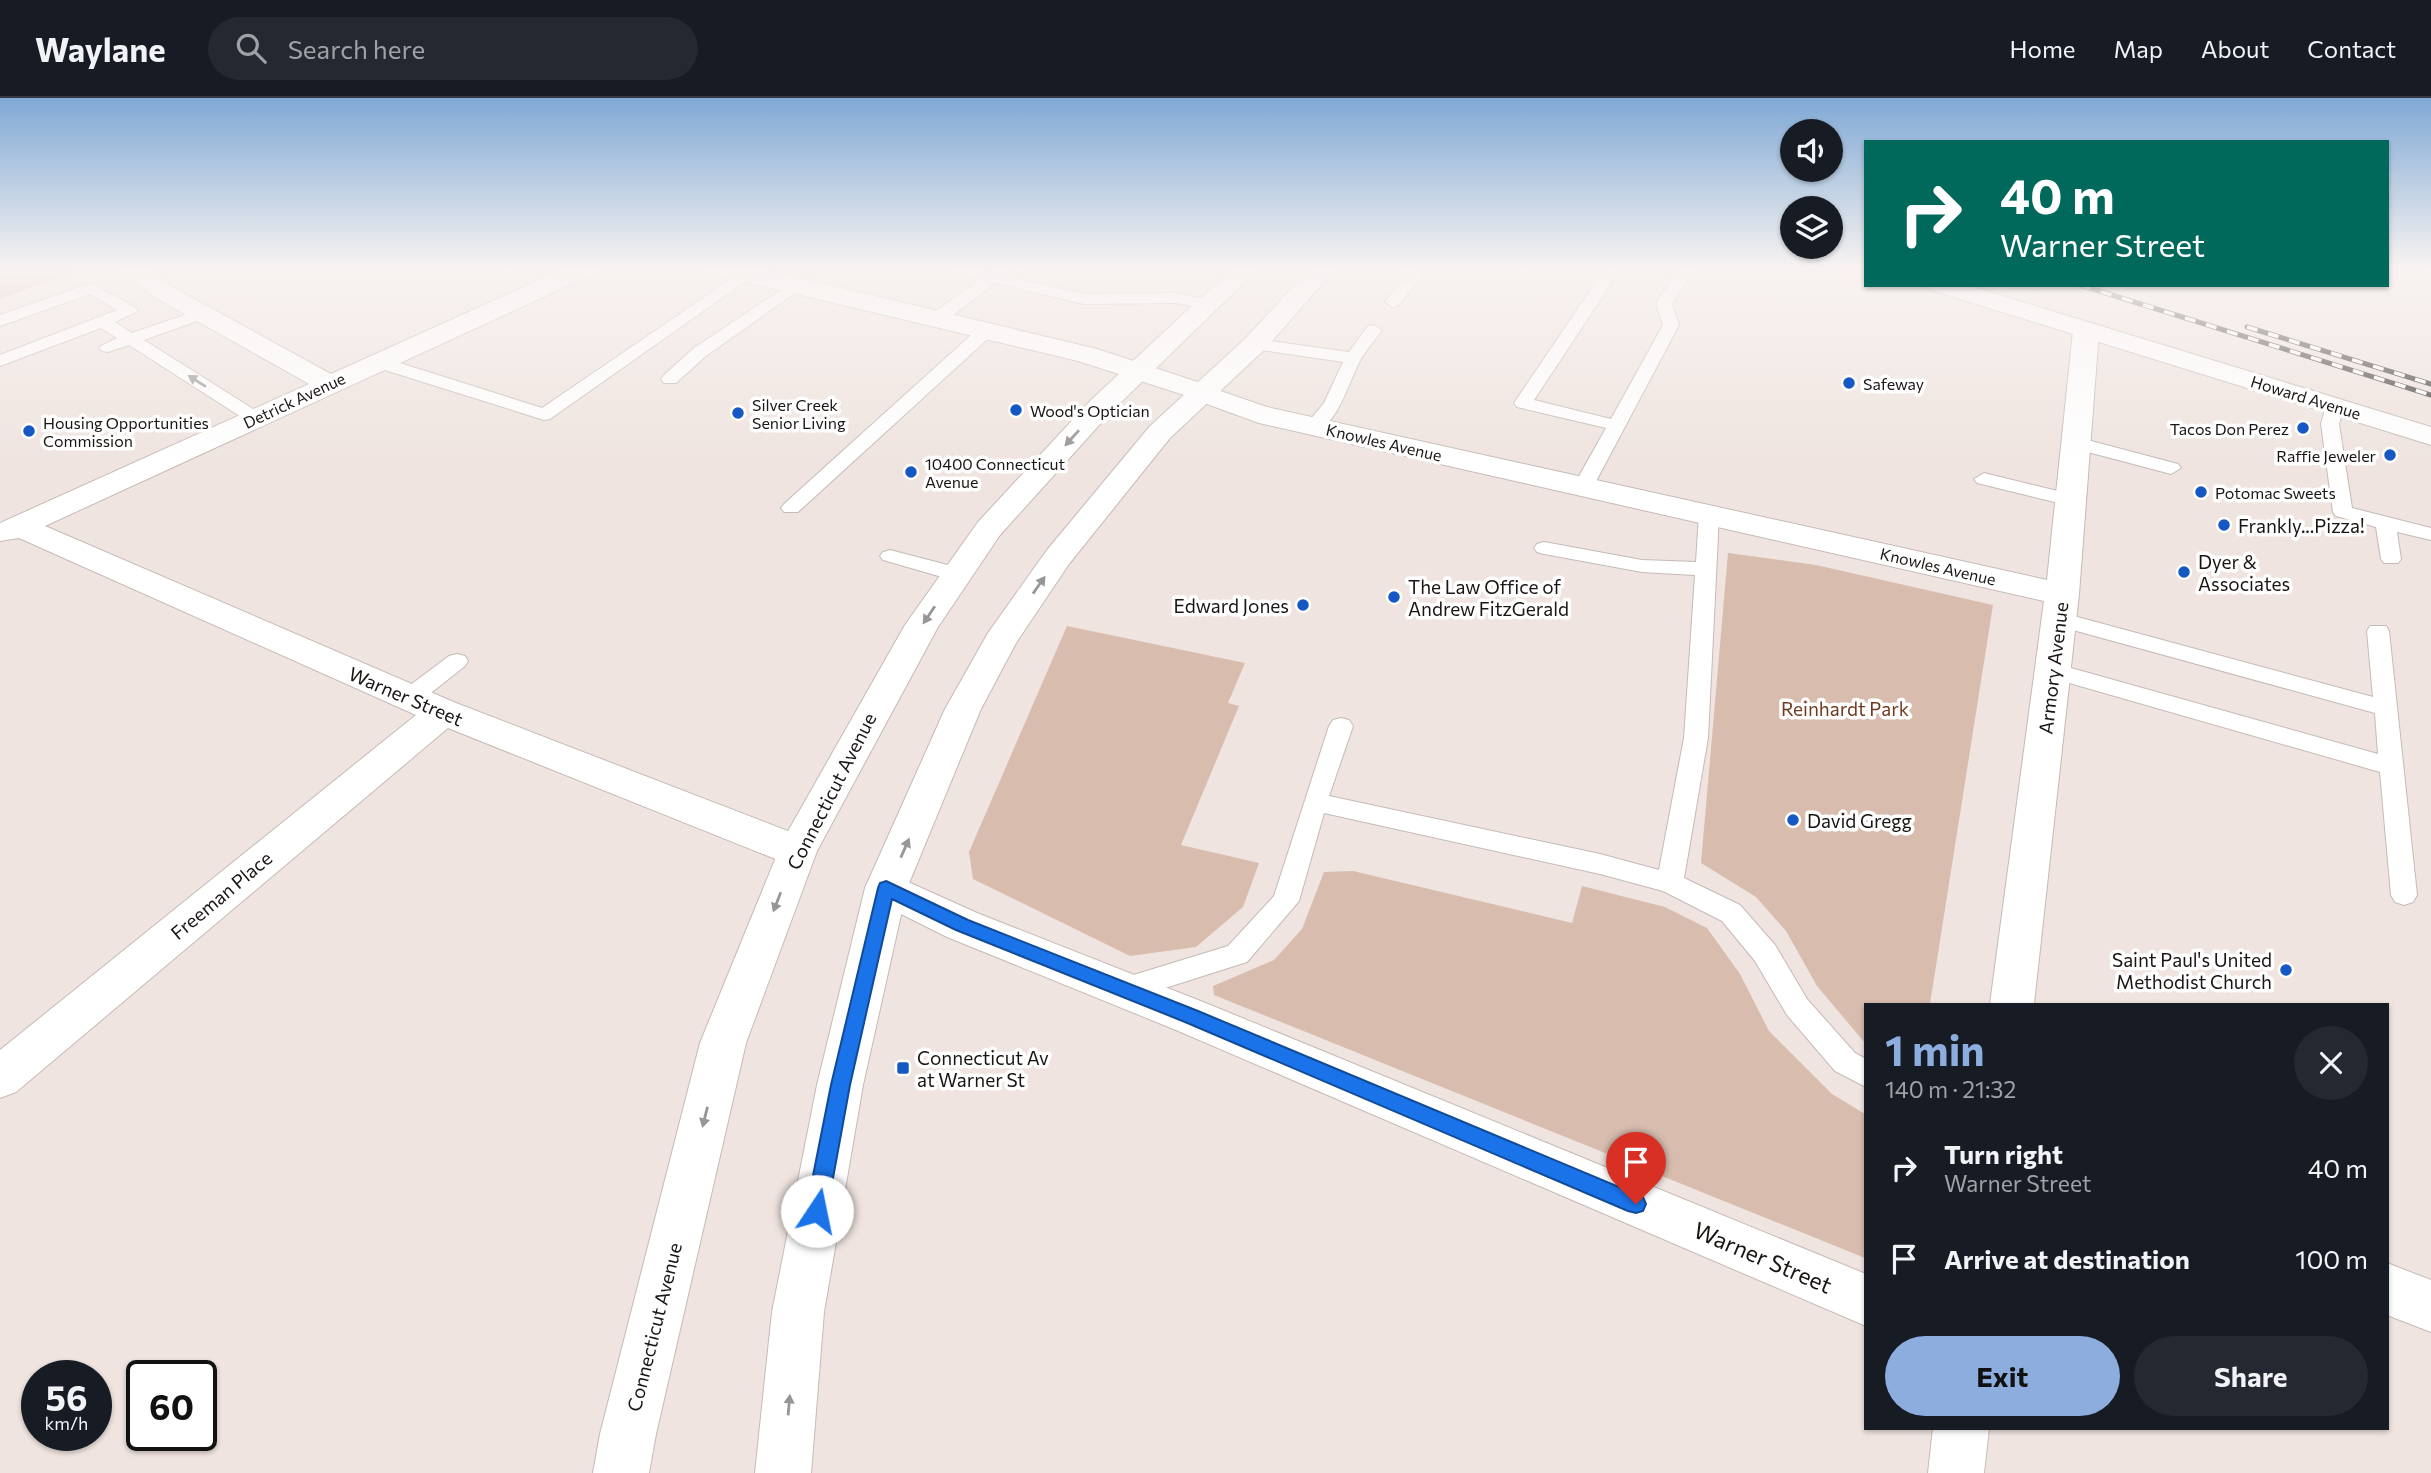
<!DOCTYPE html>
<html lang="en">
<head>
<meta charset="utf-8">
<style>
  body { margin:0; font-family:Commissioner,sans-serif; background:#242831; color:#f1f3f6; height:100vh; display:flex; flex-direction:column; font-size:26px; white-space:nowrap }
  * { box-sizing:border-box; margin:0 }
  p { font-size:23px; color:#9ea1a6 }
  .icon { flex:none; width:38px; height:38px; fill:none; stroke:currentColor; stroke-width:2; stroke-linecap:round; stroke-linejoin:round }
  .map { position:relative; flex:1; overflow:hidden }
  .sheet { position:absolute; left:1864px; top:905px; width:525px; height:427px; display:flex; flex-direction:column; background:#171b24; border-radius:0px; box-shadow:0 2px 5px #0004 }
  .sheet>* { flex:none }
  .banner { position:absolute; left:1864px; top:42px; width:525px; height:147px; border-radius:0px; box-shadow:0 2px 5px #0004; background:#00695c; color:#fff; overflow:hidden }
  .controls { position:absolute; left:1780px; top:21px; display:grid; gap:14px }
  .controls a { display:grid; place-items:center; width:63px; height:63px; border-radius:50%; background:#171b24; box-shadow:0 2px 5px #0004; font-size:35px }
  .speed { position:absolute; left:21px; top:1262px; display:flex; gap:14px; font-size:35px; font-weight:700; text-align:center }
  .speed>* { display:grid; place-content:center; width:91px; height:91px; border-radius:50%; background:#171b24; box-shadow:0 2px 5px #0004; line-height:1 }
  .speed small { font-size:18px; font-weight:400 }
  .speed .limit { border:4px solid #111; border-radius:10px; background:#fff; color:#111 }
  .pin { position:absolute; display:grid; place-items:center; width:60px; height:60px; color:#fff; margin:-72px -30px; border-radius:50% 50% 50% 0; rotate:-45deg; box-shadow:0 0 7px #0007 }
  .pin .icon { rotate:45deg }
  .me { position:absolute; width:77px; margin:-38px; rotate:11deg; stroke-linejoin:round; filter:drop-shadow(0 0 5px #0008) }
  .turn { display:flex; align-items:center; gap:24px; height:147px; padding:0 21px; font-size:32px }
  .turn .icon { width:91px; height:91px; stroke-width:2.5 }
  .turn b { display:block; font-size:49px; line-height:60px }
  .round { display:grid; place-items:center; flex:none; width:74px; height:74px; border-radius:37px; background:#242831 }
  .overview { display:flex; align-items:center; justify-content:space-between; height:119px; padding:0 21px }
  h1 { font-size:42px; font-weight:700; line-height:52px; color:#8eaddf }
  .button { display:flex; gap:14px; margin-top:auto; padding:14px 21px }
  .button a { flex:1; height:80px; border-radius:42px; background:#8eaddf; color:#111; font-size:28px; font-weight:700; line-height:80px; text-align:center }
  .button a+a { background:#242831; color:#f1f3f6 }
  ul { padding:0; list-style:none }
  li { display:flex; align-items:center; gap:21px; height:91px; padding:0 21px }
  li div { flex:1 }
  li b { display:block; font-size:26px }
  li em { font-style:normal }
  header { display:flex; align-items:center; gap:42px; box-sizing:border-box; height:98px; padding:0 35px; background:#171b24; border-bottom:2px solid #363941 }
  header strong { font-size:33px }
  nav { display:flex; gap:38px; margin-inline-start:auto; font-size:24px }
  .search { width:490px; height:63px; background:#242831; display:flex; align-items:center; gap:18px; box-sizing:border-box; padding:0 24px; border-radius:38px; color:#9ea1a6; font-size:26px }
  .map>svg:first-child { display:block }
  .green { fill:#d8bdaf }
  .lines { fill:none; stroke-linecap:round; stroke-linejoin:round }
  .lane-casing { stroke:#c5bab6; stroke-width:2 }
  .street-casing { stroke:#c5bab6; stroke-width:2 }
  .secondary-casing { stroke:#c5bab6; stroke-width:2 }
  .primary-casing { stroke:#c5bab6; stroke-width:2 }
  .lane { fill:#fff; fill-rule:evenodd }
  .street { fill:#fff; fill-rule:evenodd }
  .secondary { fill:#fff; fill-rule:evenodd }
  .primary { fill:#fff; fill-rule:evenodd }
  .rail-casing { stroke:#484340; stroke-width:5 }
  .rail { stroke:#fff; stroke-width:3.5; stroke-dasharray:11; stroke-linecap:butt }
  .oneway { fill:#989695 }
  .route { fill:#1a73e8; stroke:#114b97; stroke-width:2 }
  .poi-dot { fill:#1558c3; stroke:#fff; stroke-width:2.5 }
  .labels { text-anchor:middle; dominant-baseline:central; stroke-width:7; stroke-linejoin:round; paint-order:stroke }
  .far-poi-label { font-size:16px; fill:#191513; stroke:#fff; text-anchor:start }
  .far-street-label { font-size:16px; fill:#191513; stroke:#fff }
  .poi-label { font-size:19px; fill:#191513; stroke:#fff; text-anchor:start }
  .street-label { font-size:19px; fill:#191513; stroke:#fff }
  .park-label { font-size:19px; fill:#6f3b1e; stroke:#fff }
  .near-street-label { font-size:23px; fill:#191513; stroke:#fff }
</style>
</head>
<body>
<header>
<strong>Waylane</strong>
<div class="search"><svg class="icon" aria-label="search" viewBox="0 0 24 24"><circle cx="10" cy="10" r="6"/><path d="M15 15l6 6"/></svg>Search here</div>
<nav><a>Home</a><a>Map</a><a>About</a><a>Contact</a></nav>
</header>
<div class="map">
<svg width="2431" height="1375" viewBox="0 0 2431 1375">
  <rect width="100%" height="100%" fill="#efe4df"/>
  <g class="green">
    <path d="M0,169H80L82,171L0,201Z"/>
    <path d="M1728,455L1816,467L1993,507L1930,906H1866L1865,945L1817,888L1786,833L1756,799L1701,765Z"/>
    <path d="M1067,528L1245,565L1228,605L1239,608L1181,747L1259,765L1243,809L1196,849L1130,858L973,781L969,754Z"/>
    <path d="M1353,773L1572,825L1582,788L1665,809L1707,830L1740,876L1769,933L1832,996L1865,1016V1160L1214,897L1213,888L1274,862L1302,831L1324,774Z"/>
  </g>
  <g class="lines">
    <defs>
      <g id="lane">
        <path d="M940,169H969L990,174L1000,169L1008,174L1005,178L1084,196L1176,195L1214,203L1216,206L1208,211L1176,205L1084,206L995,185L943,225L937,226L929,221L931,217L980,181L942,172Z"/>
        <path d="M1392,169H1413L1423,176L1399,207L1393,209L1385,204L1406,178Z"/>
        <path d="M1606,169H1622L1534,302L1611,321L1663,227L1656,206L1679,169H1695L1672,206L1679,227L1593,389L1583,395L1573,389L1606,330L1517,309L1514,305Z"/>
        <path d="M747,170L755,175L753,178L550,321L544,322L372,268L369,264L372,260H384L542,310Z"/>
        <path d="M796,182L802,184L804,187L802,190L706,258L676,285H664L661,281L664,277L694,250Z"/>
        <path d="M91,185L136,210L138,213L115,224L132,235L196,213H208L210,216L208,219L144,242L261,316L264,320L261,324H249L129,247L108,254L102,253L99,249L117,240L101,230L0,268V257L117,212L90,196L0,228V217Z"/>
        <path d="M1374,227L1382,232C1376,241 1368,250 1362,259C1350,279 1339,327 1314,334L1305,328L1324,305L1343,264L1255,251L1247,246L1255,241L1349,254L1368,228Z"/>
        <path d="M986,228L992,229L994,233L992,237L798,414H784L781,410L784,406L980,229Z"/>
        <path d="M2335,303L2344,308L2339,326L2352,410L2431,430V442L2397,434L2401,461L2398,465H2384L2381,461L2376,429L2336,418L2333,414L2321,326L2326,308Z"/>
        <path d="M2076,339L2178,366L2181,370L2171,376L2069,349L2067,345Z"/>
        <path d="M1984,375L2078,398L2081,402L2071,408L1977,385L1974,381Z"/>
        <path d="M1709,411L1716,413L1719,417L1708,640L1684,780L1740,807L1775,847L1807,901L1855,955L1866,961V989L1835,973L1787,917L1755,863L1722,823L1663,793L1600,776L1324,715L1299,803L1247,864L1124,903L1114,899L1110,891L1114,883L1228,848L1274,798L1329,628L1333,622L1341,620L1349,622L1353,628L1329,698L1600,756L1659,772L1684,640L1695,477L1642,474L1544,456L1537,454L1534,450L1537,446L1544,444L1642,462L1696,464L1699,417L1702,413Z"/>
        <path d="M890,452L963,471L966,476L963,481L956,483L883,462L880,458L883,454Z"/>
        <path d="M2059,514L2373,599L2367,533L2370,528H2386L2389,533L2417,797L2413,804L2404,807L2395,804L2391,797L2380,674L2045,578L2042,573L2045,568L2053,565L2378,656L2375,615L2051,526L2048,521L2051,516Z"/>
        <path d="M457,556L465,558L468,563L465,568L417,606L409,608L401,606L397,600L401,594L449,558Z"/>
      </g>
      <g id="street">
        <path d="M114,169H143L176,191L331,276L568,169H601L598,174L45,428L456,605L811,742L817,753L811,764L797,768L783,764L448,630L16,994L0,1000V952L416,617L19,440L0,443V425L309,286L158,201Z"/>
        <path d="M2086,225L2095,227L2099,233L2079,496L2034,906H1990L2044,503L1259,325L1193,301L1189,295L1193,289L1203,287L1267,309L2047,482L2073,233L2077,227Z"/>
        <path d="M886,774L977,815L1208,906L1866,1176V1228L1176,932L947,839L871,801L865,790L871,779Z"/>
        <path d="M2387,1165L2431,1182V1234L2387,1217Z"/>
        <path d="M1933,1330H1989L1984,1375H1928Z"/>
      </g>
      <g id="secondary">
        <path d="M701,169H754L1097,251L1213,289L1217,295L1213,301L1203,303L1078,263L704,174Z"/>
        <path d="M1928,187H1967L2431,329V347L1931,192Z"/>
      </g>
      <g id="primary">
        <path d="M1234,169H1260L1111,314L1000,437L938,529L817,753L746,945L656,1336L649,1375H593L600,1336L700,945L783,742L905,527L978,424L1091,302Z"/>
        <path d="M1311,169H1337L1264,252L1170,340L1069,466L1016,545L981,611L907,790L863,987L824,1214L811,1375H755L772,1214L817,987L865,790L945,611L988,535L1047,452L1150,328L1246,240Z"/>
      </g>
    </defs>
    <use href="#lane" class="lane-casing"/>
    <use href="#street" class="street-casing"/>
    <use href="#secondary" class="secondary-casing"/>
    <use href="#primary" class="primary-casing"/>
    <use href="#lane" class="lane"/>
    <use href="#street" class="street"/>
    <use href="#secondary" class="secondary"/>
    <use href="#primary" class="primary"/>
    <defs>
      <g id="rail">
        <path d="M2080,187L2431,297"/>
        <path d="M2247,229L2431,286"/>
      </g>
    </defs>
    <use href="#rail" class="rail-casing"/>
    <use href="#rail" class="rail"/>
  </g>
  <defs><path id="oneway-solid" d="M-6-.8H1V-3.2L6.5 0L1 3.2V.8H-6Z" transform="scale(1.75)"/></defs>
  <g class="oneway">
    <use href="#oneway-solid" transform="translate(197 283) rotate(-148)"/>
    <use href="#oneway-solid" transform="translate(1072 340) rotate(132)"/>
    <use href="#oneway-solid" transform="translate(1039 487) rotate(-55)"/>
    <use href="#oneway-solid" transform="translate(929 517) rotate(124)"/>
    <use href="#oneway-solid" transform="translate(905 750) rotate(-66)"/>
    <use href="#oneway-solid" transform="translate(777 804) rotate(111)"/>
    <use href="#oneway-solid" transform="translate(705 1019) rotate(104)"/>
    <use href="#oneway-solid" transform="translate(789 1307) rotate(-85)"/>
  </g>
  <linearGradient id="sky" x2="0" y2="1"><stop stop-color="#80a9d5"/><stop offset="0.47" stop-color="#f8f3f1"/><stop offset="1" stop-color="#f8f3f1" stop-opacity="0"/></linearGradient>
  <rect width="2431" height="362" fill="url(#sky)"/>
  <path class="route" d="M886,783L968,822L1198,913L1643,1099L1646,1106L1643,1113L1636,1115L1628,1113L1185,924L956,832L892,801L850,987L827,1113L824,1120L817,1123L809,1120L806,1113L831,987L878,790L880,785Z"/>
  <g class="poi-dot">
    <circle cx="1849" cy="285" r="7"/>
    <circle cx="1016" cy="312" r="7"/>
    <circle cx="738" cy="315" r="7"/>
    <circle cx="2303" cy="330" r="7"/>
    <circle cx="29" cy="333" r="7"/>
    <circle cx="2390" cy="357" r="7"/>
    <circle cx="911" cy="374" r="7"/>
    <circle cx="2201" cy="394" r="7"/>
    <circle cx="2224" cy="427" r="7"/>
    <circle cx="2184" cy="474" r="7"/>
    <circle cx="1394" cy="499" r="7"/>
    <circle cx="1303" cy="507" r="7"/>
    <circle cx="1793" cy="722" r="7"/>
    <circle cx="2286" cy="872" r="7"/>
    <rect x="896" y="963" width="14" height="14" rx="3.5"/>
  </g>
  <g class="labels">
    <g class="far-poi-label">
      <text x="1863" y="285">Safeway</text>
      <text x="752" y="306">Silver Creek<tspan x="752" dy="18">Senior Living</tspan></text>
      <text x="1030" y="312">Wood's Optician</text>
      <text x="43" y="324">Housing Opportunities<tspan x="43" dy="18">Commission</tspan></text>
      <text x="2289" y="330" text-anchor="end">Tacos Don Perez</text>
      <text x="2376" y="357" text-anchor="end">Raffie Jeweler</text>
      <text x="925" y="365">10400 Connecticut<tspan x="925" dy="18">Avenue</tspan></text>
      <text x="2215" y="394">Potomac Sweets</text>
    </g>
    <g class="far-street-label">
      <text transform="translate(2306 299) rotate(17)">Howard Avenue</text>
      <text transform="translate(294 302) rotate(-25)">Detrick Avenue</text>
      <text transform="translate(1384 344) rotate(13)">Knowles Avenue</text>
      <text transform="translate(1938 468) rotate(13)">Knowles Avenue</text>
    </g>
    <g class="poi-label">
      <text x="2238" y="427">Frankly...Pizza!</text>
      <text x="2198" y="463">Dyer &amp;<tspan x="2198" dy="22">Associates</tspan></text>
      <text x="1408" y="488">The Law Office of<tspan x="1408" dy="22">Andrew FitzGerald</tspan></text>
      <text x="1289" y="507" text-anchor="end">Edward Jones</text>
      <text x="1807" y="722">David Gregg</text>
      <text x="2272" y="861" text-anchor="end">Saint Paul's United<tspan x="2272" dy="22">Methodist Church</tspan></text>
      <text x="917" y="959">Connecticut Av<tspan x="917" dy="22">at Warner St</tspan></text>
    </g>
    <g class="street-label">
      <text transform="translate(2053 570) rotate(-83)">Armory Avenue</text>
      <text transform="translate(406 598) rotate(23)">Warner Street</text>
      <text transform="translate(831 693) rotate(-63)">Connecticut Avenue</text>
      <text transform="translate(221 797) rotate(-40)">Freeman Place</text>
      <text transform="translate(654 1229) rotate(-76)">Connecticut Avenue</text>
    </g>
    <g class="park-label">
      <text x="1845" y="610">Reinhardt Park</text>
    </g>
    <g class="near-street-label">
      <text transform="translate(1763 1159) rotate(23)">Warner Street</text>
    </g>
  </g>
</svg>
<div class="controls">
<a><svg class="icon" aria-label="sound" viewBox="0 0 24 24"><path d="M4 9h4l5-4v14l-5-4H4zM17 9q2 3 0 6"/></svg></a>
<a><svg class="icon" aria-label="layers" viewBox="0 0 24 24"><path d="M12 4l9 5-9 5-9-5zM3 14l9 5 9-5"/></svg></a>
</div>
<div class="speed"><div>56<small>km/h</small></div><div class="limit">60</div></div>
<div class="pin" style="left:1636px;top:1106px;background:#d93025"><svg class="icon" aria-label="arrive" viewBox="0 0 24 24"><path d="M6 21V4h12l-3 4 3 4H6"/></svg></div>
<svg class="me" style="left:817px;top:1113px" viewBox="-20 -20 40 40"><circle r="19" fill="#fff"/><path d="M0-13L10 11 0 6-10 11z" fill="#1a73e8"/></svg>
<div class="banner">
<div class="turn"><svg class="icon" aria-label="right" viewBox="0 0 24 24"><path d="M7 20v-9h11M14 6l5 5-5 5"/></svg><div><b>40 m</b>Warner Street</div></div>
</div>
<section class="sheet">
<div class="overview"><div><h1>1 min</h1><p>140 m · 21:32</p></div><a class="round"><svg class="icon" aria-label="close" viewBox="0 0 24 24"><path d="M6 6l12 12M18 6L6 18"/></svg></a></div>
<ul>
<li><svg class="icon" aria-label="right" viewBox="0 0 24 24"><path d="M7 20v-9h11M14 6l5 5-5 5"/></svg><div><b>Turn right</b><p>Warner Street</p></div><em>40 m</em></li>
<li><svg class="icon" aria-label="arrive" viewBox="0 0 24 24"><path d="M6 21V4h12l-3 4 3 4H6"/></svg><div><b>Arrive at destination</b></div><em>100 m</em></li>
</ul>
<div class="button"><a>Exit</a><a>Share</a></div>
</section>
</div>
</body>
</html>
